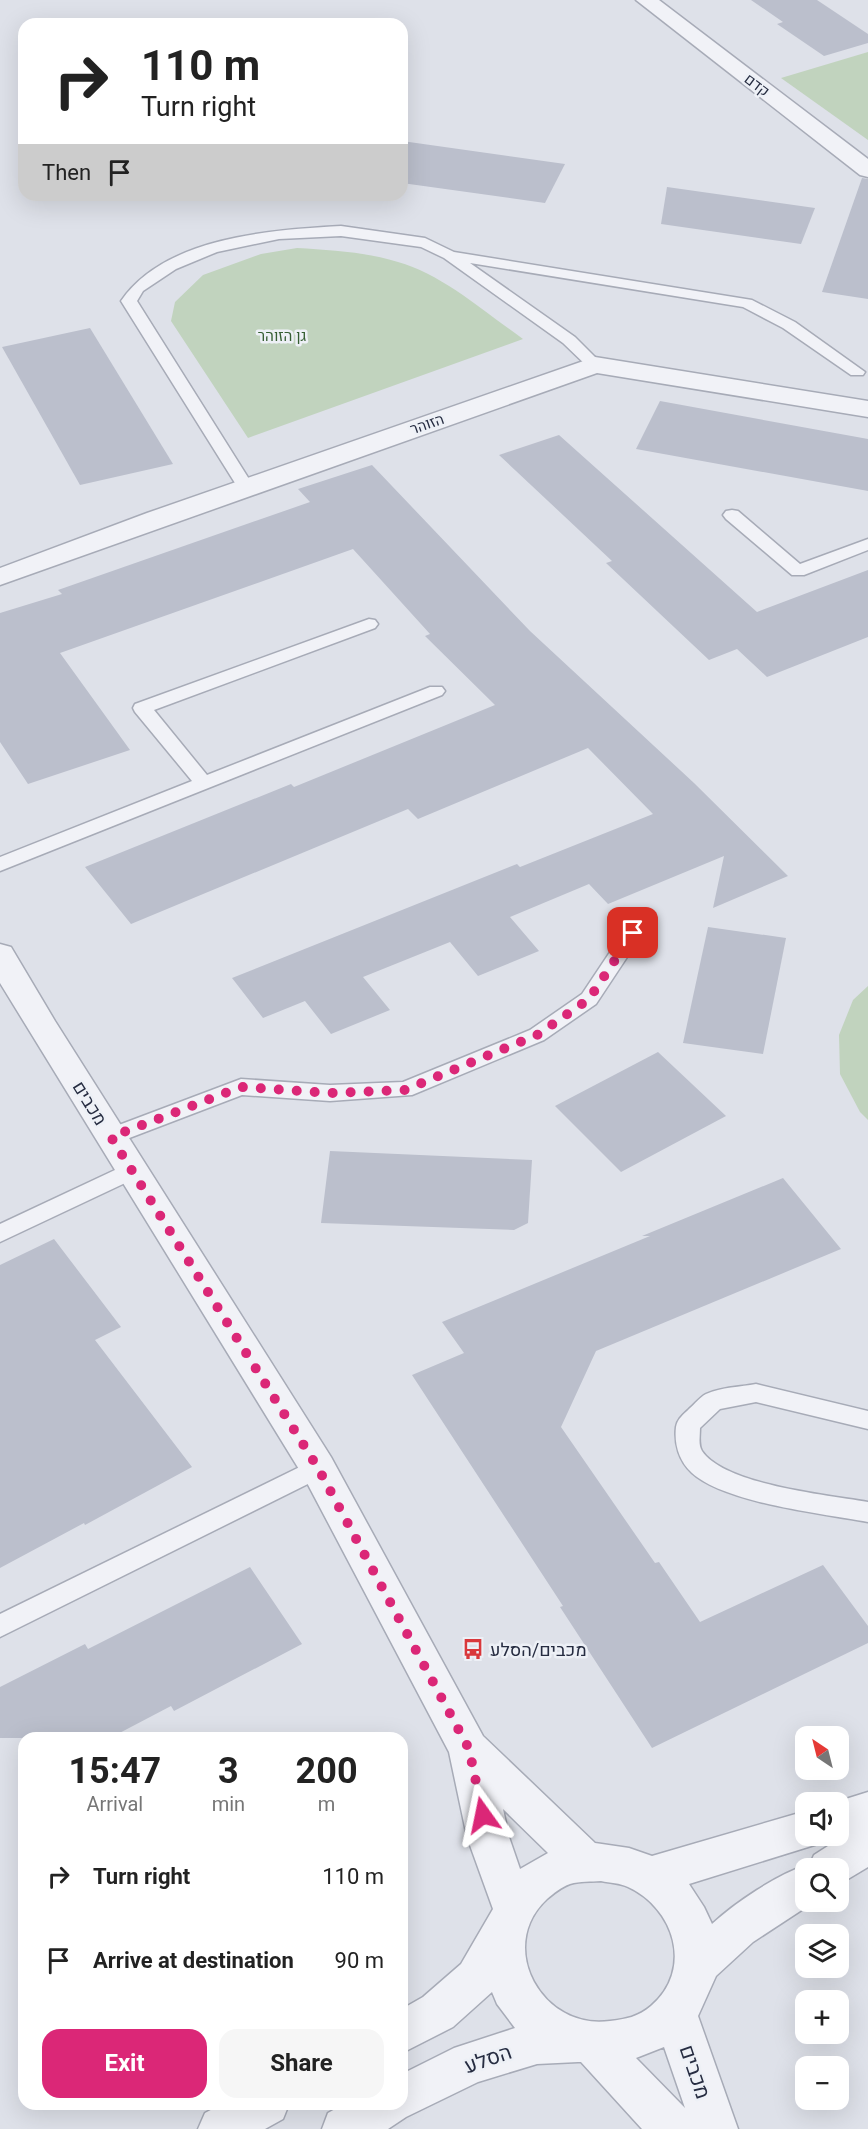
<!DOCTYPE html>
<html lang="en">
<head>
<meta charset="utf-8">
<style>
  body { margin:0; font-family:Roboto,Heebo,sans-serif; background:#f6f6f6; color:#222; height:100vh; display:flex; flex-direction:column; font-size:22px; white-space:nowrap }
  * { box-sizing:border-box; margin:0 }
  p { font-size:20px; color:#767676 }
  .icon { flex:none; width:33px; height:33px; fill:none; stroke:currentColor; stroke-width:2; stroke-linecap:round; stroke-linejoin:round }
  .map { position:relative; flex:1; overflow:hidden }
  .details { position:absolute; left:18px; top:1732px; width:390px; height:378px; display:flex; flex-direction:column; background:#fff; border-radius:18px; box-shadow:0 6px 24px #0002 }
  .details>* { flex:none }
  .banner { position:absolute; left:18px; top:18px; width:390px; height:183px; border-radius:18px; box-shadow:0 6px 24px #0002; background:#fff; color:#222; overflow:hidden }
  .needle { width:39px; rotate:325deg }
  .fabs { position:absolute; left:795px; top:1726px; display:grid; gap:12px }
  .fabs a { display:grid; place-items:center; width:54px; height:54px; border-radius:12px; background:#fff; box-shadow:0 6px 24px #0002; font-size:30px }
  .pin { position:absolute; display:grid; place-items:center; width:51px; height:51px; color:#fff; margin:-26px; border-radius:12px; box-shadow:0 3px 9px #0006 }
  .me { position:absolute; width:66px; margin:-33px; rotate:348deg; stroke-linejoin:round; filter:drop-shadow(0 0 4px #0008) }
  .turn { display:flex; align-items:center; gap:21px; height:126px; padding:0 24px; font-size:27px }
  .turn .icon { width:78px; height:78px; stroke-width:2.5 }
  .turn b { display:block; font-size:42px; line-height:51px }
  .then { display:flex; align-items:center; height:57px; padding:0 24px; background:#0003; gap:12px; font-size:22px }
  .eta { display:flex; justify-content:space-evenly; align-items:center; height:102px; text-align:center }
  .eta b { font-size:36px; font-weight:700; line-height:42px }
  .action { display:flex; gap:12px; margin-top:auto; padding:12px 24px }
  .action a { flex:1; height:69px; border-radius:18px; background:#db2777; color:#fff; font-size:24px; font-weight:700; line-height:69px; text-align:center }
  .action a+a { background:#f6f6f6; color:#222 }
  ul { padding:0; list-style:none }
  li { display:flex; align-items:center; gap:18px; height:84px; padding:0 24px }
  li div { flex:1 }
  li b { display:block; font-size:22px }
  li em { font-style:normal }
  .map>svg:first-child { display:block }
  .green { fill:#c1d3be }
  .building { fill:#bbbfcc }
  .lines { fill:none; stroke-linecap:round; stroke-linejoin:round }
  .lane-casing { stroke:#a7abb7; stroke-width:3 }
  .street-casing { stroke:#a7abb7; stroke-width:3 }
  .lane { fill:#f1f2f7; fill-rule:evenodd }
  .street { fill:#f1f2f7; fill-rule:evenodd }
  .route { stroke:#db2777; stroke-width:10; stroke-dasharray:0 18 }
  .labels { text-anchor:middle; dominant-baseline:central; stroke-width:5; stroke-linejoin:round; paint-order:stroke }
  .far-street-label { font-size:15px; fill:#262c41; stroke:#edf0f6 }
  .far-park-label { font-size:15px; fill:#355e32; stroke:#edf0f6 }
  .street-label { font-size:18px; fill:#262c41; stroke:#edf0f6 }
  .poi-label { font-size:18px; fill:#262c41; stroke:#edf0f6; text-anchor:start }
  .near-street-label { font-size:21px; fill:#262c41; stroke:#edf0f6 }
</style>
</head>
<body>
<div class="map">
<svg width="868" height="2129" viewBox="0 0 868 2129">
  <rect width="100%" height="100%" fill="#dee1e9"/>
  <g class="green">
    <path d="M868,52V140L781,78Z"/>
    <path d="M297,248C331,250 365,252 398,262C442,274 486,313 523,339L248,438L171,321L175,302L203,275L261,254Z"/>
    <path d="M868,986V1120L860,1112L840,1074L839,1035L853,1000Z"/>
  </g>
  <g class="building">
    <path d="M751,0H817L868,34V43L824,56L777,24L783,22Z"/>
    <path d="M402,141L565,164L545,203L402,183Z"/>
    <path d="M862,178L868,179V299L822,292Z"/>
    <path d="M667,187L815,208L801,244L661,224Z"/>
    <path d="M90,328L173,464L80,485L2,347Z"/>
    <path d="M660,401L868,439V491L636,449Z"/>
    <path d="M559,435L757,612L868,570V637L767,677L737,649L709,660L606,563L612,561L499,455Z"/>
    <path d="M372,465L530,631L694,783L788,876L713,908L724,856L608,904L589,884L510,917L539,951L478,976L450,942L363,977L390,1010L331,1034L305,1001L263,1018L232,978L517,864L520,867L653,814L588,748L418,819L408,809L131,924L85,867L291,784L294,787L495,705L425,636L430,634L353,549L60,653L130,750L28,784L0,742V613L62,594L58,590L310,502L298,489Z"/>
    <path d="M708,927L786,938L763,1054L683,1043Z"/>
    <path d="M658,1052L726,1116L621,1172L555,1106Z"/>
    <path d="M330,1151L532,1160L528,1223L514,1230L321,1223Z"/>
    <path d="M783,1178L841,1249L596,1351L561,1427L655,1563L659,1562L700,1622L823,1565L868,1626V1643L652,1748L560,1607L563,1606L412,1375L464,1353L442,1322L650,1236H642Z"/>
    <path d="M54,1239L121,1327L95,1340L192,1467L85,1525L84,1523L0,1568V1265Z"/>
    <path d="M250,1567L302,1644L174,1711L171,1706L110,1738H0V1687L85,1644L88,1649Z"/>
  </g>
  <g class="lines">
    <defs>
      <g id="lane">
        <path d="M341,226L425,238L454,252L752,300L795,322L865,372L863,375H851L783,328L743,307L470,263L575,337L603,365L595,370L589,368L563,343L444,258L421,247L341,236L279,239L217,252L176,269L143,291L137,301L254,487L246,492L240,491L121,301C165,237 270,230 341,226Z"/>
        <path d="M732,510L738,511L800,564L868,539V550L804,575H792L726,519L723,515L726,511Z"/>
        <path d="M369,619L375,620L378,624L375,628L154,710L207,775L430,687H442L445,691L442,695L0,871V857L192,781L135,712L133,708L135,704Z"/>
        <path d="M633,926L640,928L643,933L596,1004L544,1040L412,1095L330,1101L242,1095L111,1145L103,1143L100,1137L103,1131L241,1079L330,1085L403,1082L530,1030L582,994L626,928Z"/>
        <path d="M132,1162L140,1164L143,1170L140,1176L0,1242V1224Z"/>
        <path d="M756,1384L868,1411V1429L756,1402L720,1409L700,1428C700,1436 698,1445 702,1451C725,1485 828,1495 868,1502V1522C824,1514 725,1503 692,1473C679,1461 674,1444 676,1427C677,1419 684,1414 689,1409C695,1404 700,1397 706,1394C721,1387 741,1387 756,1384Z"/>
        <path d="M318,1458L326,1461L330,1468L326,1475L0,1637V1614Z"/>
      </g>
      <g id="street">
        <path d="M636,0H659L868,159V177L860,175Z"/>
        <path d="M595,357L868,401V417L597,373L0,585V568L147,513Z"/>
        <path d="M0,944L11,947L55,1021L331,1457L483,1736L595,1843L629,1848L652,1856L806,1811V1836H824L821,1843L689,1884L704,1907L712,1924C736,1902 775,1876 806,1865L809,1866L814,1855L842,1837L838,1839L831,1836H838V1803H833L868,1792V1867L838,1885V1869H806V1902H814L753,1942L716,1976L698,2016L738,2129H642L581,2062H578L537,2064L478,2082L406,2117L388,2129H322L328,2113L344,2104H402V2074L454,2048L515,2028L497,2004L492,1992L453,2027L402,2053V2009L423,1997L461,1964L493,1909L467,1837L449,1752L305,1479L0,983ZM503,1809L548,1853L520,1869L509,1837ZM601,1881C610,1883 620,1883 628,1887C674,1908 694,1969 651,2006C638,2017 626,2019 610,2021C543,2031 495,1947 547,1899C553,1894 561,1887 570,1884C580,1881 591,1882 601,1881ZM664,2047L685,2108L636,2058Z"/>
        <path d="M222,2104H289L283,2119L265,2129H198L205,2113Z"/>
      </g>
    </defs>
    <use href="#lane" class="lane-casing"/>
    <use href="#street" class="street-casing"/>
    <use href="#lane" class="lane"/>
    <use href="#street" class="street"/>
  </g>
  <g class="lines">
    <path class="route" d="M483,1815L469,1749L318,1468L111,1137L241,1087L330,1093L405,1090L537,1035L589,999L633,933"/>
  </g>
  <defs>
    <symbol id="bus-bare" viewBox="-9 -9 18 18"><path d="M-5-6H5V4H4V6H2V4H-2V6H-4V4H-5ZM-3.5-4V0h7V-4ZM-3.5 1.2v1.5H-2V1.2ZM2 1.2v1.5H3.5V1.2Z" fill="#d9383c" stroke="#edf0f6" stroke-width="2.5" paint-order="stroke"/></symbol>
  </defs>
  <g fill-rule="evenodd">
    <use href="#bus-bare" x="458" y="1634" width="30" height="30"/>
  </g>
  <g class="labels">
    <g class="far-street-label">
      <text transform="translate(757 85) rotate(37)">קדם</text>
      <text transform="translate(427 424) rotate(-19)">הזוהר</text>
    </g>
    <g class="far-park-label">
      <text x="282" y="336">גן הזוהר</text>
    </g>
    <g class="street-label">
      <text transform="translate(90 1103) rotate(58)">מכבים</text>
    </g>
    <g class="poi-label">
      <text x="490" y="1649">מכבים/הסלע</text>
    </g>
    <g class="near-street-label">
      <text transform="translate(488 2059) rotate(-19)">הסלע</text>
      <text transform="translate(695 2072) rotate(71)">מכבים</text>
    </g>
  </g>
</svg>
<div class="fabs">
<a><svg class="needle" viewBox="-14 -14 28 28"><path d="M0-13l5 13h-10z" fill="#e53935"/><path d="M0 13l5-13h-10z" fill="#767676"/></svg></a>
<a><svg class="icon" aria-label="sound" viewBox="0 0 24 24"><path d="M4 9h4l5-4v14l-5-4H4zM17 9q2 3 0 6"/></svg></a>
<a><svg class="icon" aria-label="search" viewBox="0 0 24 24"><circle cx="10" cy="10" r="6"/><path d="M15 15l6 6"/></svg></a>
<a><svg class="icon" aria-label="layers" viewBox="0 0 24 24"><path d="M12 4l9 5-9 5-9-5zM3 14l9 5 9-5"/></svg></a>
<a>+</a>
<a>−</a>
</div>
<div class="pin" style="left:633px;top:933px;background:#d93025"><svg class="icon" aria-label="arrive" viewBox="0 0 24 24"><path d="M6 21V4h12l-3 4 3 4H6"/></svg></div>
<svg class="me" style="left:483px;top:1815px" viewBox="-20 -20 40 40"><path d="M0-17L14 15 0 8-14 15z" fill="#db2777" stroke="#fff" stroke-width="4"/></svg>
<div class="banner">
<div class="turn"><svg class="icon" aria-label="right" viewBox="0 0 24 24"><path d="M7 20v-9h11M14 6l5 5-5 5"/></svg><div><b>110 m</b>Turn right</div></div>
<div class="then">Then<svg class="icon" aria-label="arrive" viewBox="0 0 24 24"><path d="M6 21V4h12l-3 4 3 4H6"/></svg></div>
</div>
<section class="details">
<div class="eta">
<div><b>15:47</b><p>Arrival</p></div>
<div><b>3</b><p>min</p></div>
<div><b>200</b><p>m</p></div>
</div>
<ul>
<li><svg class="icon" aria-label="right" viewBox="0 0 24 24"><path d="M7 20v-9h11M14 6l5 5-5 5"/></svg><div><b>Turn right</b></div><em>110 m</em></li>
<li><svg class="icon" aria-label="arrive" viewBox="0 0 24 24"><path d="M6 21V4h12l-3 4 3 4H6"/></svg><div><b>Arrive at destination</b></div><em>90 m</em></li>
</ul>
<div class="action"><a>Exit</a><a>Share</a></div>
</section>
</div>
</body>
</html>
